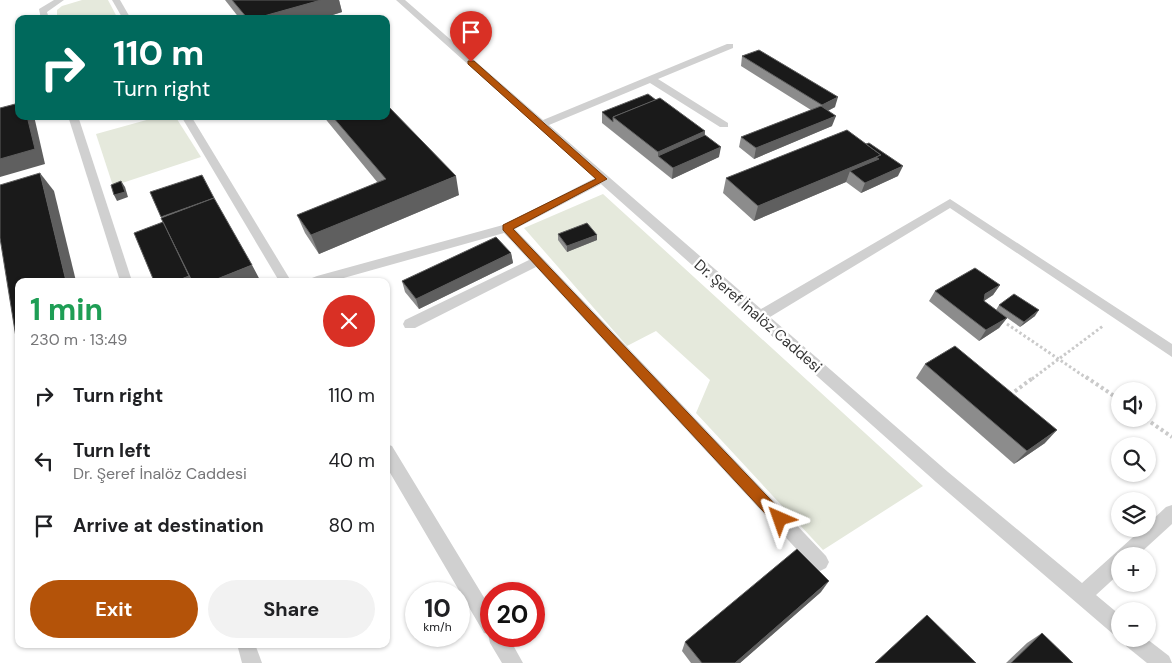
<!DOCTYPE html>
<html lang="en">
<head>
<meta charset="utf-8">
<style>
  body { margin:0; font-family:"DM Sans",sans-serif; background:#f2f2f2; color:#202124; height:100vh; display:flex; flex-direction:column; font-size:19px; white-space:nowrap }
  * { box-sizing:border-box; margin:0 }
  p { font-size:16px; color:#757577 }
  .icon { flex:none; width:28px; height:28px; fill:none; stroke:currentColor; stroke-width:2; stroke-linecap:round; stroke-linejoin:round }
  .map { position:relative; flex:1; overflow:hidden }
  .sheet { position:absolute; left:15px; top:278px; width:375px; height:370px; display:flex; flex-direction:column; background:#fff; border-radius:10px; box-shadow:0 1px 4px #0004 }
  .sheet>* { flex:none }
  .hud { position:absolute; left:15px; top:15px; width:375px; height:105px; border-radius:10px; box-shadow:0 1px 4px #0004; background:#00695c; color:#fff; overflow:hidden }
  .tools { position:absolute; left:1111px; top:382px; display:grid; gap:10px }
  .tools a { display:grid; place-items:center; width:45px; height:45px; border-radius:50%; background:#fff; box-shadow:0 1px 4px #0004; font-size:25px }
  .speed { position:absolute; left:405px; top:582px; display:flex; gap:10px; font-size:25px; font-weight:700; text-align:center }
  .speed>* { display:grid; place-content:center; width:65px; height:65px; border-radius:50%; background:#fff; box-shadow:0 1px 4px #0004; line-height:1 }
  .speed small { font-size:12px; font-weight:400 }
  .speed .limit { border:8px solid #d22; background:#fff; color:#111 }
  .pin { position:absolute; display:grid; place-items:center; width:42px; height:42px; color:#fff; margin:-51px -21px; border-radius:50% 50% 50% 0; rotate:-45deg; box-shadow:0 0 5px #0007 }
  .pin .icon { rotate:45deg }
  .me { position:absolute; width:55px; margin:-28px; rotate:317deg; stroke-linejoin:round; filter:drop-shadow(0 0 4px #0008) }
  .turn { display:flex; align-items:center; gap:18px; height:105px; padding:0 15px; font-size:22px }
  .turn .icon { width:65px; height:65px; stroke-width:2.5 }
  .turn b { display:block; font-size:35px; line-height:42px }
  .round { display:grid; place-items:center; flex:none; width:52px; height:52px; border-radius:26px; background:#f2f2f2 }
  .summary { display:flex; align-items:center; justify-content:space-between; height:85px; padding:0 15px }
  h1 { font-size:30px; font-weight:700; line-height:38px; color:#1e9e55 }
  .cta { display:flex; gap:10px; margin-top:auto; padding:10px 15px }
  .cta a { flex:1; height:58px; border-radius:30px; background:#b45309; color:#fff; font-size:20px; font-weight:700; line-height:58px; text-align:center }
  .cta a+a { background:#f2f2f2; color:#202124 }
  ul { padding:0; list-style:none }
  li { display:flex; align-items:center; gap:15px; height:65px; padding:0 15px }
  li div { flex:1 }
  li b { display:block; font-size:19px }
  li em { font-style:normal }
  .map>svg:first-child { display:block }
  .green { fill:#e5e9dc }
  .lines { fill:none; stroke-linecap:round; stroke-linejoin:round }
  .path-far1 { stroke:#cacaca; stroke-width:3; stroke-dasharray:2.5 2.5; stroke-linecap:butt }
  .path { stroke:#cacaca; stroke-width:4; stroke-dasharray:3 3; stroke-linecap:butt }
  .service { fill:#d0d0d0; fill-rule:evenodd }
  .wall { fill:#8c8c8c }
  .shaded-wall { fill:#5f5f5f }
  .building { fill:#1a1a1a; stroke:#5f5f5f }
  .route { fill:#b45309; stroke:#753606 }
  .labels { text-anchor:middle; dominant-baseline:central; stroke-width:5; stroke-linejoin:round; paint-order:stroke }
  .street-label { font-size:15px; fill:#333; stroke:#fff }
</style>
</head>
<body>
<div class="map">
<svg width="1172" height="663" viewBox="0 0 1172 663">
  <rect width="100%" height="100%" fill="#fff"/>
  <g class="green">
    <path d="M82,0H108L118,19H57V10L62,6Z"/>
    <path d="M161,116H175L201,157L113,186L96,134Z"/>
    <path d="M603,194L923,486L823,550L696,413L710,380L656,331L627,346L524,228Z"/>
  </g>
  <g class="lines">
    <g class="path-far1">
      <path d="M1007,324L1088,379"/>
      <path d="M1032,379L1103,326"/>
    </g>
    <g class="path">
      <path d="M1086,377L1120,400"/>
      <path d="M1010,395L1034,377"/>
      <path d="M1146,419L1172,437"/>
    </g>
    <g class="service">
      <path d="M54,0H64L47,12L49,19H41L39,9Z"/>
      <path d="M112,0H120L131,19H123Z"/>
      <path d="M396,0H405L543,120L727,44H733V48L658,79L728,123V127H720L650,83L549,125L761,309L950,199L1172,344V357L950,208L770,317L948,472L1082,583L1142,529H1148V524L1166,507L1172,505V524L1137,556H1120V573L1096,595L1120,615V636L1113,634L936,482L601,184L515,229L826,556L829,562L826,568L820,571L814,568L536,267L415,328H405L403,324L405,320L529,260L504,233L333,281H311L312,278L317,276L503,225L595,178Z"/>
      <path d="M68,116H78L132,281H120Z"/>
      <path d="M181,116H191L291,281H279Z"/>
      <path d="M386,444L392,446L491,609V636H508L523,663H502L490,643L488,634L484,633L386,466Z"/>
      <path d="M1124,639H1147L1169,656L1172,663H1147L1126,646Z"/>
      <path d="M237,644H255L262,663H242Z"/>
    </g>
  </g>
  <g class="wall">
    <path d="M225,0H339L342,12L320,19H240Z"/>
    <path d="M742,56L835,107L828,111L832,126L754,159L739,147L741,137L811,110L741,66Z"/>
    <path d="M656,100L705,131V135L719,157L672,179L602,123V112Z"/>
    <path d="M323,116H386L459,195L319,254L305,233L297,215L378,183Z"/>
    <path d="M847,130L898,176L861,193L846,182L754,221L723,193L726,178Z"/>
    <path d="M558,234L597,240L567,252L558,240Z"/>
    <path d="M511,253L513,263L419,309L405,292L402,281Z"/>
    <path d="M1000,285L993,295L984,301L996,310L999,305L1035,316L1020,327L1003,315L1007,318L999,328L979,341L929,301L935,291Z"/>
    <path d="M925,364L1045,443L1014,464L916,378Z"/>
    <path d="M821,592L740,663H691L682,651L685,642Z"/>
    <path d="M1042,633L1073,663H1006L1027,643Z"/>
  </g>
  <g class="shaded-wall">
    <path d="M321,0H339L342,12L320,19H253Z"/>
    <path d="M838,97L835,107L819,115L822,105Z"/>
    <path d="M27,116H34L45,164L0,177V159Z"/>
    <path d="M836,116L832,126L754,159L756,148Z"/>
    <path d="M705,131L703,145L658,156V152Z"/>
    <path d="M721,147L719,157L672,179L673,168Z"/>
    <path d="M881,155L875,169L850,171L846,182L754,221L758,206Z"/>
    <path d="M903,166L898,176L861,193L865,183Z"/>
    <path d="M40,173L54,191L76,281H66Z"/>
    <path d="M456,176L459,195L319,254L311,235Z"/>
    <path d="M121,181L125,187L128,197L117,201L114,195Z"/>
    <path d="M597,235V240L567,252V246Z"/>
    <path d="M511,253L513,263L419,309L416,299Z"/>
    <path d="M252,265L260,280L256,281H212Z"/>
    <path d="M189,276L193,281H176Z"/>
    <path d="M1000,285L993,295L979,304L985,294Z"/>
    <path d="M1039,310L1035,316L1020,327L1024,322Z"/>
    <path d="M1007,318L999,328L979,341L986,330Z"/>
    <path d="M1057,430L1045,443L1014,464L1027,451Z"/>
    <path d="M829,581L821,592L740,663H735Z"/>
  </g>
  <g class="building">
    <path d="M232,0H321L253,19H248Z"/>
    <path d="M759,50L838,97L822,105L742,56Z"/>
    <path d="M648,94L656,100L613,117V122L602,112Z"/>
    <path d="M660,98L705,131L658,152L613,117Z"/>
    <path d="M19,103V116H27L35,149L0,159V108Z"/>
    <path d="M386,104L456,176L311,235L297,215L386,179L332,116H386Z"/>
    <path d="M821,106L836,116L756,148L741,137Z"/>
    <path d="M847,130L881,155L758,206L726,178Z"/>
    <path d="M705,135L721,147L673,168L658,156Z"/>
    <path d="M869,143L903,166L865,183L850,171L879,159L876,157L881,155L866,144Z"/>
    <path d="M40,173L66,281H19V356L0,238V185Z"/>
    <path d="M202,175L214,198L161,217L150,192Z"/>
    <path d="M121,181L125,192L114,195L111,185Z"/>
    <path d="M214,198L252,265L212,281H192L161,218Z"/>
    <path d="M163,222L189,276L176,281H154L134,233Z"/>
    <path d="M587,223L597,235L567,246L558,234Z"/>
    <path d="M496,237L511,253L416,299L402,281Z"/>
    <path d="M975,268L1000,285L985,294L984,301L1007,318L986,330L935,291Z"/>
    <path d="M1014,294L1039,310L1024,322L999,305Z"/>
    <path d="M955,346L1057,430L1027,451L925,364Z"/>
    <path d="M797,549L829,581L735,663H702L685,642Z"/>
    <path d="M927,615L976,663H875Z"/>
    <path d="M1042,633L1073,663H1011Z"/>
  </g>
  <path class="route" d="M468,61H474L607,179L513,229L785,515L787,519L785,524L780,526L775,524L503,230V225L596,179L468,64Z"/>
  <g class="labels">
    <g class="street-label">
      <text transform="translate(758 316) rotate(41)">Dr. Şeref İnalöz Caddesi</text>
    </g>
  </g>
</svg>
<div class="tools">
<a><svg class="icon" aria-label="sound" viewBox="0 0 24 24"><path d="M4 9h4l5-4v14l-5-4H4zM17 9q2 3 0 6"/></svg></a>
<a><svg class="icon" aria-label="search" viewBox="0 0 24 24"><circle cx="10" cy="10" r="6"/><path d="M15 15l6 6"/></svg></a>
<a><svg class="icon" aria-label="layers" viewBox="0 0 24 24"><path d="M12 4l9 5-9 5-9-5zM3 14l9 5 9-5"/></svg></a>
<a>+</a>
<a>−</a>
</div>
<div class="speed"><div>10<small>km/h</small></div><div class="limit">20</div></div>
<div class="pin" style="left:471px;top:62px;background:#d93025"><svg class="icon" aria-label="arrive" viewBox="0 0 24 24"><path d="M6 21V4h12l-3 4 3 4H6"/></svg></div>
<svg class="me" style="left:780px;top:519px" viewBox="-20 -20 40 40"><path d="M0-17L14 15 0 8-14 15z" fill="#b45309" stroke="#fff" stroke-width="4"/></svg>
<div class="hud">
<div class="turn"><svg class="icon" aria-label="right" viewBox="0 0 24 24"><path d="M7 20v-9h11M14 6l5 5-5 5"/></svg><div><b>110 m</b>Turn right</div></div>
</div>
<section class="sheet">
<div class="summary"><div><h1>1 min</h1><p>230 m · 13:49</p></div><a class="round" style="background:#d93025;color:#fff"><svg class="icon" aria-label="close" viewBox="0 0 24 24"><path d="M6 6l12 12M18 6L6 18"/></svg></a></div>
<ul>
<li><svg class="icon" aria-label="right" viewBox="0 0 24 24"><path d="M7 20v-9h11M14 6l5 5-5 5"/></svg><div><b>Turn right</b></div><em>110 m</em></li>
<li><svg class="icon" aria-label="left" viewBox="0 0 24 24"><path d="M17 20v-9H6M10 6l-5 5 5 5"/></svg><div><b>Turn left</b><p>Dr. Şeref İnalöz Caddesi</p></div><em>40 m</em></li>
<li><svg class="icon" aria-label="arrive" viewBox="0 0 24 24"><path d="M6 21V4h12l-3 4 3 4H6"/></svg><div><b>Arrive at destination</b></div><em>80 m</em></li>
</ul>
<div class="cta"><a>Exit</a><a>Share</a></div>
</section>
</div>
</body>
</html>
